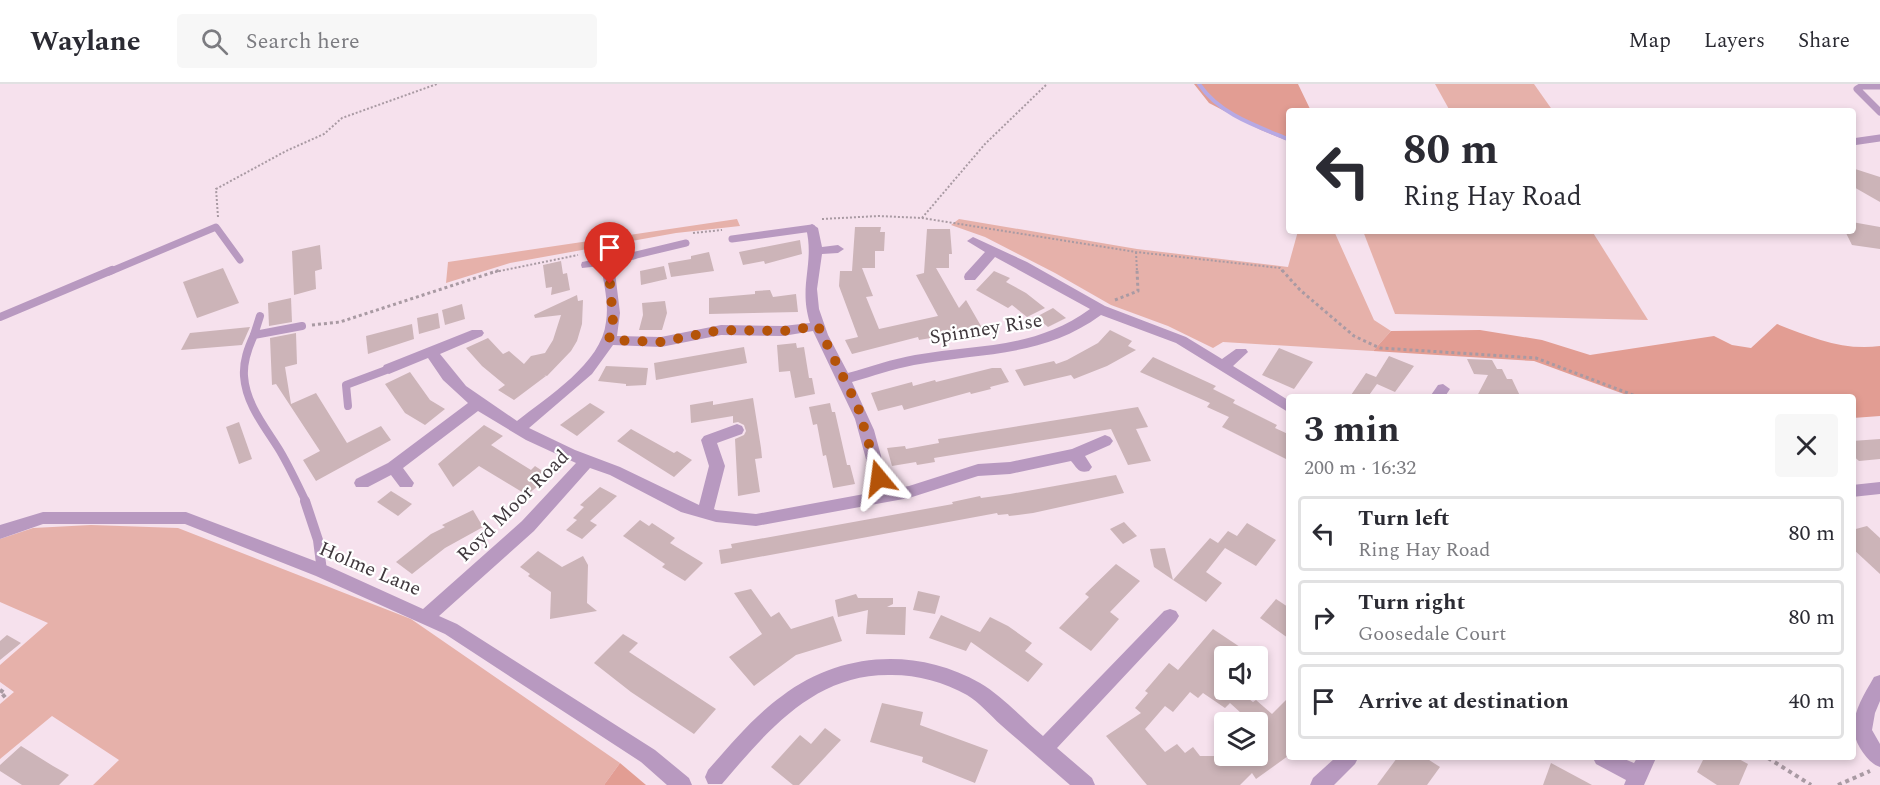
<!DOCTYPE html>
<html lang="en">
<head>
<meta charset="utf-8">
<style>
  body { margin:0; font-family:Spectral,serif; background:#f7f7f7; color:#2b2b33; height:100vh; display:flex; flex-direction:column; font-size:22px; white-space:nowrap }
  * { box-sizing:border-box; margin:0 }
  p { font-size:20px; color:#7c7c81 }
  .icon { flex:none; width:33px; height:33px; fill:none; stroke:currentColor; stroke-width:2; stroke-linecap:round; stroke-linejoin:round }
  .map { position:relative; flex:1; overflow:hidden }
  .details { position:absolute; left:1286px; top:310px; width:570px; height:366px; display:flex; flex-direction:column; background:#fff; border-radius:6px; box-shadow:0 3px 9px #0003 }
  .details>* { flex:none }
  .top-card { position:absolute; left:1286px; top:24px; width:570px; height:126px; border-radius:6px; box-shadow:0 3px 9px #0003; background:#fff; color:#2b2b33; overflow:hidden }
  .fabs { position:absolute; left:1214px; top:562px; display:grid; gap:12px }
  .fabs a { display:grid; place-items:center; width:54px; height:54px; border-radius:6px; background:#fff; box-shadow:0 3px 9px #0003; font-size:30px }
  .pin { position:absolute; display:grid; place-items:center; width:51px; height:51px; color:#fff; margin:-62px -26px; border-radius:50% 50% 50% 0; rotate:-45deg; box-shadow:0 0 6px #0007 }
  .pin .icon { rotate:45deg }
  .me { position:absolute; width:66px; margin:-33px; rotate:344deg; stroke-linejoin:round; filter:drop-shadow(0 0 4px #0008) }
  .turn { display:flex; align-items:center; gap:21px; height:126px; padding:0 18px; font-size:27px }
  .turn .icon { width:78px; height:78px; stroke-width:2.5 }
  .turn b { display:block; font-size:42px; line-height:51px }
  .round { display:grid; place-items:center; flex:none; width:63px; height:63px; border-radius:6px; background:#f7f7f7 }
  .headline { display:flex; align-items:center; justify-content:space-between; height:102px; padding:0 18px }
  h1 { font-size:36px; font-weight:700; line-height:45px }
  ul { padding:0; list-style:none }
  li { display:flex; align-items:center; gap:18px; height:75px; margin:0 12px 9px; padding:0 6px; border:3px solid #e1e1e2; border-radius:6px }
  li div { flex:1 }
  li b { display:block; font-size:22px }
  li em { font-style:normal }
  header { display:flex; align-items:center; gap:36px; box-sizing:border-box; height:84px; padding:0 30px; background:#fff; border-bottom:2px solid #e1e1e2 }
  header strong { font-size:28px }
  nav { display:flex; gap:33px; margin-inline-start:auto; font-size:21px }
  .search { width:420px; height:54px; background:#f7f7f7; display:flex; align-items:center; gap:15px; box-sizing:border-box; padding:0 21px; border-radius:6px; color:#7c7c81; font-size:22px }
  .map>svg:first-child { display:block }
  .green { fill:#e6b1aa }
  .forest { fill:#e29d93 }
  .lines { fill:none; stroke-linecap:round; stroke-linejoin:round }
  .stream { stroke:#b7a9e4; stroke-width:4 }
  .building { fill:#ccb4b8; fill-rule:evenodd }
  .path-far2 { stroke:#a99aa3; stroke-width:2; stroke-dasharray:2 2; stroke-linecap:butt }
  .path-far1 { stroke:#a99aa3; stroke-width:3; stroke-dasharray:3 3; stroke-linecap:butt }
  .path { stroke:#a99aa3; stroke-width:4; stroke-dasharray:4 4; stroke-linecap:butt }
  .service-far2 { stroke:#b899c0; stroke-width:7 }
  .service-far1 { stroke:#b899c0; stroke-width:8 }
  .service { stroke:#b899c0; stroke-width:10 }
  .minor { fill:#b899c0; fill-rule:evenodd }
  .route { stroke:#b45309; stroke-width:10; stroke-dasharray:0 18 }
  .labels { text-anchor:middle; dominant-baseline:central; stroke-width:4.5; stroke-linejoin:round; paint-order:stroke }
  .street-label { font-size:20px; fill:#40383d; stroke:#fff }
</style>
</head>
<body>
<header>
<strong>Waylane</strong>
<div class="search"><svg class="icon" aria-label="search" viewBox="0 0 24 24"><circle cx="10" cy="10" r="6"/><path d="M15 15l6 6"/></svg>Search here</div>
<nav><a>Map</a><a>Layers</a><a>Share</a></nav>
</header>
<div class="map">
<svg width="1880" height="701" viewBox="0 0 1880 701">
  <rect width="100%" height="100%" fill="#f6e1ed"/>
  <g class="green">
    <path d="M1435,0H1534L1553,27H1450Z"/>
    <path d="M737,135L740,142L676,149L510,179L446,199L448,178Z"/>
    <path d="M959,135L1137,165L1288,183L1298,147H1334L1374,236L1391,247L1373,267L1223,258L1213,264L1168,242L1111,221L1055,189L985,153L951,141Z"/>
    <path d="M1363,147H1592L1648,236L1395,230Z"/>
    <path d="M91,441L178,444L411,535L620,679L604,701H93L119,676L52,632L0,675V620L14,608L0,598V581L48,539L0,518V455L33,444Z"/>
  </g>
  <g class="forest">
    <path d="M1194,0H1298L1311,27H1288V57L1261,46L1209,19Z"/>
    <path d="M1777,240C1811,253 1843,267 1880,262V332L1853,334L1852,314L1632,313L1534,277L1373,267L1391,247L1480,246L1542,256L1590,271L1714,252L1732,261L1751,264Z"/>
    <path d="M620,679L646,701H604Z"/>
  </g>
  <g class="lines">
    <path class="stream" d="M1199,0C1219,30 1256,42 1288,55"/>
  </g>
  <g class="building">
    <path d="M1852,84L1880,93V118L1852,102Z"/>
    <path d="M1852,138L1880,143V165L1852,161L1845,147H1852Z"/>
    <path d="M855,143H881L880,148H885L884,167H875V184H862L873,212L866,213L879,245L938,232L916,191L924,189L927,145H950L952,170H949V184H936L959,224L966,216L985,249L969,253L966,248L919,256L918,253L852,270L845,256L858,253L839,202L840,187H852Z"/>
    <path d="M800,156L802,170L765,180L764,177L743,181L739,168Z"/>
    <path d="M320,161L322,185L315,187L316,205L294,211L292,167Z"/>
    <path d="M709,168L714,187L671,193L668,179L691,175V172Z"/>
    <path d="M561,177L563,190L567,189L570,206L551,211L552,203L546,204L543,181Z"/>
    <path d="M664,182L667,195L641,201L640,187Z"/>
    <path d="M223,184L239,219L197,234L183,198Z"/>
    <path d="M994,187L1010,194L1006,198L1026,209L1045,224L1027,233L1012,221L1008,224L976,206Z"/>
    <path d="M770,206L773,213L796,210L798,228L709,230V214L755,210V207Z"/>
    <path d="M577,211L578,217L583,216L582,240L577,257L571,267L547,292L544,291L546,292L514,316L498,306L505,301L482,282L466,264L488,254L503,270L509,267L524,280L531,272L545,269L553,256L561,231L535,234L534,231Z"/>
    <path d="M291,214L292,238L269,242L268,219Z"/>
    <path d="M665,217L667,229L662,246H639L643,231L642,219Z"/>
    <path d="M462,220L465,235L445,241L442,226Z"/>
    <path d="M1053,224L1066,234L1048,243L1036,233Z"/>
    <path d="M438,229L440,244L419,250L417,234Z"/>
    <path d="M412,240L414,255L368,270L366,252Z"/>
    <path d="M250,243L242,261L181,266L190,249Z"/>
    <path d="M1110,246L1132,257L1128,262L1136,266L1107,282L1074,295L1071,291L1024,302L1015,286L1054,277L1056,280L1067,276L1098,259Z"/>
    <path d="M296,249L297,280L285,283L291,320L316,309L347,359L381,342L391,356L316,397L303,376L320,367L276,300L272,301L270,254Z"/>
    <path d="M796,259L797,264L804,263L809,294H812L815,310L795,314L790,287L779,288L777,261Z"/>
    <path d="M744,263L747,279L656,296L654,279Z"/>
    <path d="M1279,264L1313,278L1294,305L1262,291Z"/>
    <path d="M1389,272L1414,282L1395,308L1377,300L1367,314H1349L1366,289L1376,293Z"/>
    <path d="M1153,273L1216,302L1213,305L1235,316L1233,319L1277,341L1275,344L1288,350V376L1222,343L1229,333L1207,323L1210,319L1140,288Z"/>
    <path d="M1467,275L1492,276L1497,285H1502L1507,295H1512L1521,314H1476L1488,291L1474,290Z"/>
    <path d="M606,282L648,284L646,301L626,302V300L598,297Z"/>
    <path d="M992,284H1001L1009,298L990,303L991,305L971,310L970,308L904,326L902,321L878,327L871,309L912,298L913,302L935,296L936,298Z"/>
    <path d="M410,288L430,316L445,325L425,341L405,329L385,300Z"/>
    <path d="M753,314L761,364L762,374L755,375L760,408L738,412L735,355L744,351L746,347L744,341L738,338L733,339V332L691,339L690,321L713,317V321Z"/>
    <path d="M590,319L605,328L577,352L560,341Z"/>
    <path d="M830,319L832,328H835L847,381H850L855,400L833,404L826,371L823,372L817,340L813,341L809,323Z"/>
    <path d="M1138,323L1148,343L1136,345L1151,377L1128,381L1111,345L934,374L935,378L917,381L916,378L892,382L887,364L905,362L906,365L939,359L938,355L951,353Z"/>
    <path d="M239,338L252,375L239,380L226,343Z"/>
    <path d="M484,341L503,352L491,361L531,386L535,382L550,392L527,411L479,382L453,403L438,380Z"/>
    <path d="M631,345L674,369L677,367L692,376L674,393L617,357Z"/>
    <path d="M1880,355V375L1859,377L1852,371V357Z"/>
    <path d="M1116,391L1124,409L1033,429L1009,432L1008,430L998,431L997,429L721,480L719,466L732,464L731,460L953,420L952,418L980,412L981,414L1010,410Z"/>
    <path d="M600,403L617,412L590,437L597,441L582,455L566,446L577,436L573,434L584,423L580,421Z"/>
    <path d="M391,407L412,420L398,432L377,418Z"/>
    <path d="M473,426L483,443L445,464L412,490L396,478L431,450L445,443L442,441Z"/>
    <path d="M640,436L649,442L652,439L675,454L670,459L703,479L685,497L662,483L665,480L623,452Z"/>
    <path d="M1124,438L1137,452L1123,460L1110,445Z"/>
    <path d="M1247,439L1276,456L1256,482L1225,464L1206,488L1222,499L1206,518L1173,496L1210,454L1218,459L1228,447L1237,452Z"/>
    <path d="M1867,442L1880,454V490L1852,464V446Z"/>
    <path d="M1165,464L1173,496L1154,483L1150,465Z"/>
    <path d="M538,467L562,483L583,472L588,481L587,519L597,527L550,535L551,508L528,492L530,490L520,483Z"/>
    <path d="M1116,480L1140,497L1110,528L1119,535L1091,567L1059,544L1089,513L1085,510Z"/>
    <path d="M751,505L771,533L779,528L791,545L833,532L842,557L796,571L754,602L729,573L762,550L734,509Z"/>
    <path d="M918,507L940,512L935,530L913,526Z"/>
    <path d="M856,510L858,514H893V520L887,523H906L905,551L866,550L868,526L838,533L835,516Z"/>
    <path d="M1276,515L1288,523V554L1260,534Z"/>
    <path d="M941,531L980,548L990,533L1008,542L1032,559L1025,567L1043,580L1028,598L971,558L966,567L929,554Z"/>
    <path d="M1213,545L1240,563L1232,573H1224V606H1240L1239,608L1253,618L1256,616L1272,630L1288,614V672L1256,695L1252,689L1240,701H1147L1106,652L1141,629L1135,624L1148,609L1145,607L1169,579L1178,586ZM1190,608L1198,614L1203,609L1225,624L1230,619L1252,639H1257V672H1200L1193,663L1185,669L1177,660L1165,668L1145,645L1165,622L1173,628Z"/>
    <path d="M623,550L638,559L629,568L716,625L694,650L631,608L594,579Z"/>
    <path d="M7,551L21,559L0,576V557Z"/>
    <path d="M882,619L923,628L920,641L988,666L975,699L922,678L923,673L870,658Z"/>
    <path d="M825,644L841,656L799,701H793L771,683L800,651L811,660Z"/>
    <path d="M21,662L53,682L69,691L59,701H22L0,687V681Z"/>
    <path d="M1397,674H1426L1440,683L1427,701H1377Z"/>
    <path d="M1704,674H1737L1748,680L1739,701H1717L1697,688Z"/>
    <path d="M1551,679L1592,701H1543Z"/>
  </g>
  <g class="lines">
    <g class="path-far2">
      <path d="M218,133L216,105L286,67L324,50L342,34L437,0"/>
      <path d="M922,134L985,60L1047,0"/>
      <path d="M822,135L879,132L922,134L1136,168L1280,184L1283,188"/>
      <path d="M693,149L722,146"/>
      <path d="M1136,168L1137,188"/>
      <path d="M495,188L578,171"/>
    </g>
    <g class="path-far1">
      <path d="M1282,186L1300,206L1354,252L1380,264L1536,274L1641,314"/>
      <path d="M1115,216L1138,207L1137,186"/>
      <path d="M312,241L340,238L500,186"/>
    </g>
    <g class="path">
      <path d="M0,606L6,610L0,615"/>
      <path d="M1768,674L1811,701"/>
      <path d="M1838,701L1870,687"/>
    </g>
    <g class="service-far2">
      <path d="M1880,2H1862L1857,5L1880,28"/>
      <path d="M1852,58L1880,54"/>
      <path d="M732,155L812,144"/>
      <path d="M632,172L686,159"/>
      <path d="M109,188L216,143L240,176"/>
    </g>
    <g class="service-far1">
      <path d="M0,233L112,186"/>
      <path d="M302,242L254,251C248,264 243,277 244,292C246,321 266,344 280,367C290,384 298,401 306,418"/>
      <path d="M254,251L260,232"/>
      <path d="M348,322L346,301L389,285"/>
    </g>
    <path class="service" d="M305,417L318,456L322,487"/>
    <g class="minor">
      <path d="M812,140L818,144L822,163L838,161L844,165L838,169L822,170L817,205L819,225L828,251L848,289C870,283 892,275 915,271C979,260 1035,265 1090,225L995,173L975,196H965L964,193L965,190L985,168L967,157L973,153L1027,178L1105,222L1186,253L1222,275L1236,265H1246L1248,268L1233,282L1288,316V328L1176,259L1101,231C1042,274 983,268 914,281C893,285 873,292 852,298L874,346L890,405L909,402L978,380L1010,378L1072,365L1105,351L1110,353L1113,357L1110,361L1085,372L1092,383L1089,387C1079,390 1077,384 1071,377L1010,390L978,392L909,414L756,442L716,438L681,428L610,391L590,384L534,447L439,532L457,540L655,666L689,694L692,701H667L641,678L445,550L316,492L185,440H43L0,455V441L43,428H186L328,482L423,525L522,437L576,379L526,356L478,327L403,384L414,399L412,403H400L391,391L368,403H356L354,399L356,395L388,379L468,319L443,296L428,274L389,290L382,285L384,281L472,246H482L484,249L482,252L440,270L466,302L517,337C547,313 602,279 606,238C609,219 604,201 601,182L582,184L581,181L582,178L632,168L638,172L636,175L614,180L620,229L617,252L661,253L721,241L783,242L810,239C798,201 815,180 806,144ZM813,247L855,335L875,408L756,430L716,426L714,425L725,382L717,359L742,350L744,346L742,342L737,340L704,352L701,356L709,382L699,421L620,383L575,366L529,344L592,290L613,261L661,263L721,251L783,252Z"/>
      <path d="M1443,300L1450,305L1444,314H1429L1438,301Z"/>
      <path d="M1880,398V410L1852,413V401Z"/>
      <path d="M1170,525L1176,527L1179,532L1176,537L1057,664L1092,694L1095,701H1070C1047,681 1024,661 1001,641C990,631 979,618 967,611C944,598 918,591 892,591C815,589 768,646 722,700H708L705,693L708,686C731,660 754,632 782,612C840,568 916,563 980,599C1002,612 1023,635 1043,652L1164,527Z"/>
      <path d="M1880,591V617L1875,629L1872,646L1880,660V683C1871,680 1865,672 1860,664C1845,639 1861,616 1874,593Z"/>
      <path d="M1335,674H1358L1355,680L1334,701H1310L1313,694Z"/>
      <path d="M1593,674H1622L1634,679L1637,674H1656L1644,701H1624L1626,696L1596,680Z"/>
    </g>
  </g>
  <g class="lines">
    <path class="route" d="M610,200L613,235L609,256L661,258L721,246L783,247L818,242L858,323L879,394"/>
  </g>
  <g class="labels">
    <g class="street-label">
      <text transform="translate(986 245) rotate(-9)">Spinney Rise</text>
      <text transform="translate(513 422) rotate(-45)">Royd Moor Road</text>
      <text transform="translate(370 485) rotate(23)">Holme Lane</text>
    </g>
  </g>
</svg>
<div class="fabs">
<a><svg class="icon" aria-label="sound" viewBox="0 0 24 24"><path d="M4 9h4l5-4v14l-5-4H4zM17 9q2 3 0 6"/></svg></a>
<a><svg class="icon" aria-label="layers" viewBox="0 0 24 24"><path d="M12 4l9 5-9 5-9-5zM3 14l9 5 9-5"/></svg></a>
</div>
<div class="pin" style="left:610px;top:200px;background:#d93025"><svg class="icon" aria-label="arrive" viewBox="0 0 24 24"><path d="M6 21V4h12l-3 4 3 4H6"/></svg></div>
<svg class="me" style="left:879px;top:394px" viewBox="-20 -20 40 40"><path d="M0-17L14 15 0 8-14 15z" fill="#b45309" stroke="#fff" stroke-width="4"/></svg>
<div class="top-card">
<div class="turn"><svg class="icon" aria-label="left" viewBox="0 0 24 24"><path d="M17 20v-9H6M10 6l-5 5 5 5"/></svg><div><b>80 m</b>Ring Hay Road</div></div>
</div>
<section class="details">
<div class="headline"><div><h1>3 min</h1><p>200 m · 16:32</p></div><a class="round"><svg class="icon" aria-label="close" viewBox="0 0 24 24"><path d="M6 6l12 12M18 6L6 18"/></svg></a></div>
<ul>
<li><svg class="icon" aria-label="left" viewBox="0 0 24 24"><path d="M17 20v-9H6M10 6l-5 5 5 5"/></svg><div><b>Turn left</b><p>Ring Hay Road</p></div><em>80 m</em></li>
<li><svg class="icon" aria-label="right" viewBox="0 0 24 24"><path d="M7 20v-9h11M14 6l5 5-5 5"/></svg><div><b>Turn right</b><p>Goosedale Court</p></div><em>80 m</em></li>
<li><svg class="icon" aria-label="arrive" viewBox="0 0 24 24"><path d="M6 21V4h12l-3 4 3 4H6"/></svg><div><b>Arrive at destination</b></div><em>40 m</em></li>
</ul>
</section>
</div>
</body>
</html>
